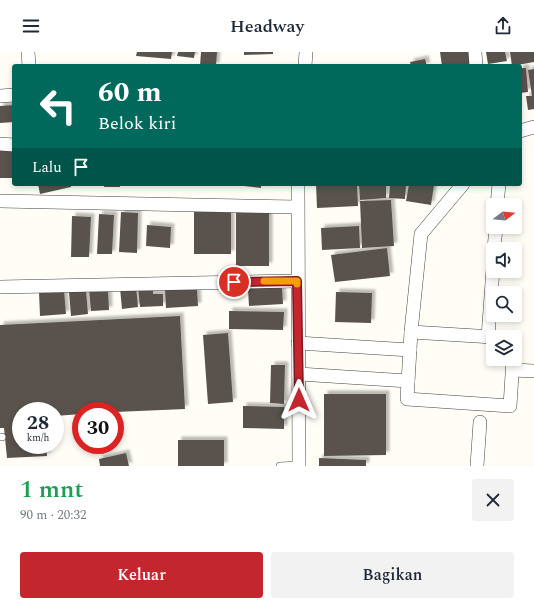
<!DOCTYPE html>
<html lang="id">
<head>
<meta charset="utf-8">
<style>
  body { margin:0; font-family:Spectral,serif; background:#f2f2f3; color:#1f2937; height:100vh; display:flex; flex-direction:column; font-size:15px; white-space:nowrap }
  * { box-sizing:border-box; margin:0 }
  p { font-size:13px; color:#747a83 }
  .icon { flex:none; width:22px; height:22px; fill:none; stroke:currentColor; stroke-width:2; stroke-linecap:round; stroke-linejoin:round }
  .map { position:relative; height:414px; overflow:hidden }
  .side { display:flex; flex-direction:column; background:#fff; flex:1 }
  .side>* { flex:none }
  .top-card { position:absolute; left:12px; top:12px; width:510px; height:122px; border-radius:4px; box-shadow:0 2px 6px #0003; background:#00695c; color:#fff; overflow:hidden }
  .needle { width:26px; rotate:74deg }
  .controls { position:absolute; left:486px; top:146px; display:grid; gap:8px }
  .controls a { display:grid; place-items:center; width:36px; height:36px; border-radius:4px; background:#fff; box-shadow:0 2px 6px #0003; font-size:20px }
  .speed { position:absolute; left:12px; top:350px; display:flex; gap:8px; font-size:20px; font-weight:700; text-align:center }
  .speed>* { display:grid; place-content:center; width:52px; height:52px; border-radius:50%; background:#fff; box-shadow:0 2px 6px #0003; line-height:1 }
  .speed small { font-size:10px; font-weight:400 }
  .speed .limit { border:6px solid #d22; background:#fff; color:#111 }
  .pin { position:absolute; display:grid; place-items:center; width:34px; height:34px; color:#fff; margin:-17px; border:2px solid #fff; border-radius:50%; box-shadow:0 1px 4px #0007 }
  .me { position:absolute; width:44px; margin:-22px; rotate:0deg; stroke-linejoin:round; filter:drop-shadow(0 0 3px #0008) }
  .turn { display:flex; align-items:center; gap:14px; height:84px; padding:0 20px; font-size:18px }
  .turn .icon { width:52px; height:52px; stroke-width:2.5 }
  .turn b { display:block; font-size:28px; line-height:34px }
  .then { display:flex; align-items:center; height:38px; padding:0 20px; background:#0003; gap:8px; font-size:15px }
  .round { display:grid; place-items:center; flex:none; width:42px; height:42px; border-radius:4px; background:#f2f2f3 }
  .overview { display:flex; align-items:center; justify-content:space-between; height:68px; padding:0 20px }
  h1 { font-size:24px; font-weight:600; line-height:30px; color:#1e9e55 }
  .action { display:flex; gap:8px; margin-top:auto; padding:8px 20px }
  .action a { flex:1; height:46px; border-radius:4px; background:#c4262e; color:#fff; font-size:16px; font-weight:600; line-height:46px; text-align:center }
  .action a+a { background:#f2f2f3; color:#1f2937 }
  header { display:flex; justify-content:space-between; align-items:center; height:52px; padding:0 20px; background:#fff; font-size:18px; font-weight:600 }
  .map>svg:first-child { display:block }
  .building { fill:#5a524d; filter:url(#shadow) }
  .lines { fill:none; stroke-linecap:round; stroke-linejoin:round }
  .lane-casing { stroke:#444; stroke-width:8 }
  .street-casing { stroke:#444; stroke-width:14 }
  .lane { stroke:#fff; stroke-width:7 }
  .street { stroke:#fff; stroke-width:13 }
  .route-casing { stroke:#7f191e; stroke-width:10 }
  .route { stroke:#c4262e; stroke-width:7 }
  .slow { stroke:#f59e0b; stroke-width:7 }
</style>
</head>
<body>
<header><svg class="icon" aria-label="menu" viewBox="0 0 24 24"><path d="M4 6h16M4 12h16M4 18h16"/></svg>Headway<svg class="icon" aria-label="share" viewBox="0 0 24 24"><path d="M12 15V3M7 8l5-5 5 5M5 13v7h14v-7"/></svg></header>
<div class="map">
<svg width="534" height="414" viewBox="0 0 534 414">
  <defs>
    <filter id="shadow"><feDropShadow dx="3.5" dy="-3.5" stdDeviation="1" flood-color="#0004"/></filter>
  </defs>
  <rect width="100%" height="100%" fill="#fffdf5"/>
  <g class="building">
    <path d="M137,0H172L171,7L136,4Z"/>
    <path d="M178,0H195L194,6L177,4Z"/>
    <path d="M201,0H217L216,14H200Z"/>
    <path d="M244,0H273V2L244,3Z"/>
    <path d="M440,0H471L473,14H442Z"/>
    <path d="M486,0H505L507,9L488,12Z"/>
    <path d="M510,0H534V10L512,14Z"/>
    <path d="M425,7L427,14H411L410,10Z"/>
    <path d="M520,16H526L528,40L520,41Z"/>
    <path d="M534,17V57L528,58L526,44H532L528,18Z"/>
    <path d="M14,53V70L0,71V54Z"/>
    <rect x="0" y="99" width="14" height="27"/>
    <path d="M38,132H71V135L40,142Z"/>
    <path d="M105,132H120V135H104Z"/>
    <path d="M244,132H261V136L244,134Z"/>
    <path d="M316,132H357L358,154L317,156Z"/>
    <path d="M359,132H386V146L360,148Z"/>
    <path d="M390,132H406L405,147L389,146Z"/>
    <path d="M409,132L434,133L431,153L406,149Z"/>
    <path d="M391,148L394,194L362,196L360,149Z"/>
    <path d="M121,160L138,161L137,201L119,200Z"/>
    <rect x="194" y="160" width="37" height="42"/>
    <rect x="236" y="160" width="33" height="54"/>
    <path d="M99,162L114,163L112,202H97Z"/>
    <path d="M72,164L91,165L89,205H71Z"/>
    <path d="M147,173L171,175L170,196L146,194Z"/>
    <path d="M359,174L360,196L322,198L321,176Z"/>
    <path d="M387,196L390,224L335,230L331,203Z"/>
    <path d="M136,234L138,255L122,257L120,236Z"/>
    <path d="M153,234V242H163V254L140,255L138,235Z"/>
    <path d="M282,235L283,252L249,254L248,237Z"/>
    <path d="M197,236L198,254L166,256L165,238Z"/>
    <path d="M108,237L109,258L91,259L89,238Z"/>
    <path d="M64,238L66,262L40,264L39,240Z"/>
    <path d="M86,239L88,262L71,264L69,240Z"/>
    <path d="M336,240L372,241L371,271L335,270Z"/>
    <path d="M229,259L284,260L283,278L229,277Z"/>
    <path d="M180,264L185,357L115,360V359H81V362L55,364V359H21V393H46L47,404L7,406L4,376H0V273Z"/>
    <path d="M228,281L233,350L208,352L203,283Z"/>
    <path d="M271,313H285L284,352L270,351Z"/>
    <path d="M324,342H386V403L324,404Z"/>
    <path d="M243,354L284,355V377L243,376Z"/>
    <rect x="178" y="388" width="46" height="26"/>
    <path d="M126,401L129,414H100L99,407Z"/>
    <path d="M319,406L366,408V414H319Z"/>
  </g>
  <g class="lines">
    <defs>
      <g id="lane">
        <path d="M0,385H2"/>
        <path d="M280,414L299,413"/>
      </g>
      <g id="street">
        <path d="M28,0L29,14"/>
        <path d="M475,0L476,14"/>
        <path d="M305,14L306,0"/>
        <path d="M0,44L14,43"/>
        <path d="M520,79L534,75"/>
        <path d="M0,92L14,93"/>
        <path d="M298,132L299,414"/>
        <path d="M463,132L421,182L411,280L407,347L510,354L513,307"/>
        <path d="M0,149L297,155"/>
        <path d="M497,153L499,132"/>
        <path d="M494,197L496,175"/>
        <path d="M0,235L297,229"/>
        <path d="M411,280L493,285"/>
        <path d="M488,285L493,217"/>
        <path d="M298,291L410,298"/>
        <path d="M513,318L534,319"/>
        <path d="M299,322L408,329"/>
        <path d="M477,414L480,370"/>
      </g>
    </defs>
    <use href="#lane" class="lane-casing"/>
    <use href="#street" class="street-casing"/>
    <use href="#lane" class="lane"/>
    <use href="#street" class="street"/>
  </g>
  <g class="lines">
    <defs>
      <path id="route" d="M234,230L297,229L299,348"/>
    </defs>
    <use href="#route" class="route-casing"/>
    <use href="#route" class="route"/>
    <path class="slow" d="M264,229H297V232"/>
  </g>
</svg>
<div class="controls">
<a><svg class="needle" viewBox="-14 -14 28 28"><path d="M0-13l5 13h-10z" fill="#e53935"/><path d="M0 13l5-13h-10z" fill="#747a83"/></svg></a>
<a><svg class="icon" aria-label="sound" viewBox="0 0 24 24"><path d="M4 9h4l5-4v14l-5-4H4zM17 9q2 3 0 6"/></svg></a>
<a><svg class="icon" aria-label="search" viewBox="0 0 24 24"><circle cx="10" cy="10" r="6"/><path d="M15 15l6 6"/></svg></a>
<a><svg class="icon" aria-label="layers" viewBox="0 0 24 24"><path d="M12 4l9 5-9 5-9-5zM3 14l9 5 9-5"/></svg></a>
</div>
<div class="speed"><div>28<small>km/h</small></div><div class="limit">30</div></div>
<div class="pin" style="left:234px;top:230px;background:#d93025"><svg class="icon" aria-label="arrive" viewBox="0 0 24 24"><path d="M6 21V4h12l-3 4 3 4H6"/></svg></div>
<svg class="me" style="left:299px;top:348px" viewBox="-20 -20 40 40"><path d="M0-17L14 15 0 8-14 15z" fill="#c4262e" stroke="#fff" stroke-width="4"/></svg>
<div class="top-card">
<div class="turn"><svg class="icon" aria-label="left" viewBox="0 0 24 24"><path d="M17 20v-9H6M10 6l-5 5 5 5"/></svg><div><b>60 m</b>Belok kiri</div></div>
<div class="then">Lalu<svg class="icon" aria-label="arrive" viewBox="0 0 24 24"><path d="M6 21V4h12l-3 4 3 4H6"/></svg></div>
</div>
</div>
<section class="side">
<div class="overview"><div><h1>1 mnt</h1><p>90 m · 20:32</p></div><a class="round"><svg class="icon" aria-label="close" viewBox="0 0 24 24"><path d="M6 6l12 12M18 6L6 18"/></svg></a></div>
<div class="action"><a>Keluar</a><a>Bagikan</a></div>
</section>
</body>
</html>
